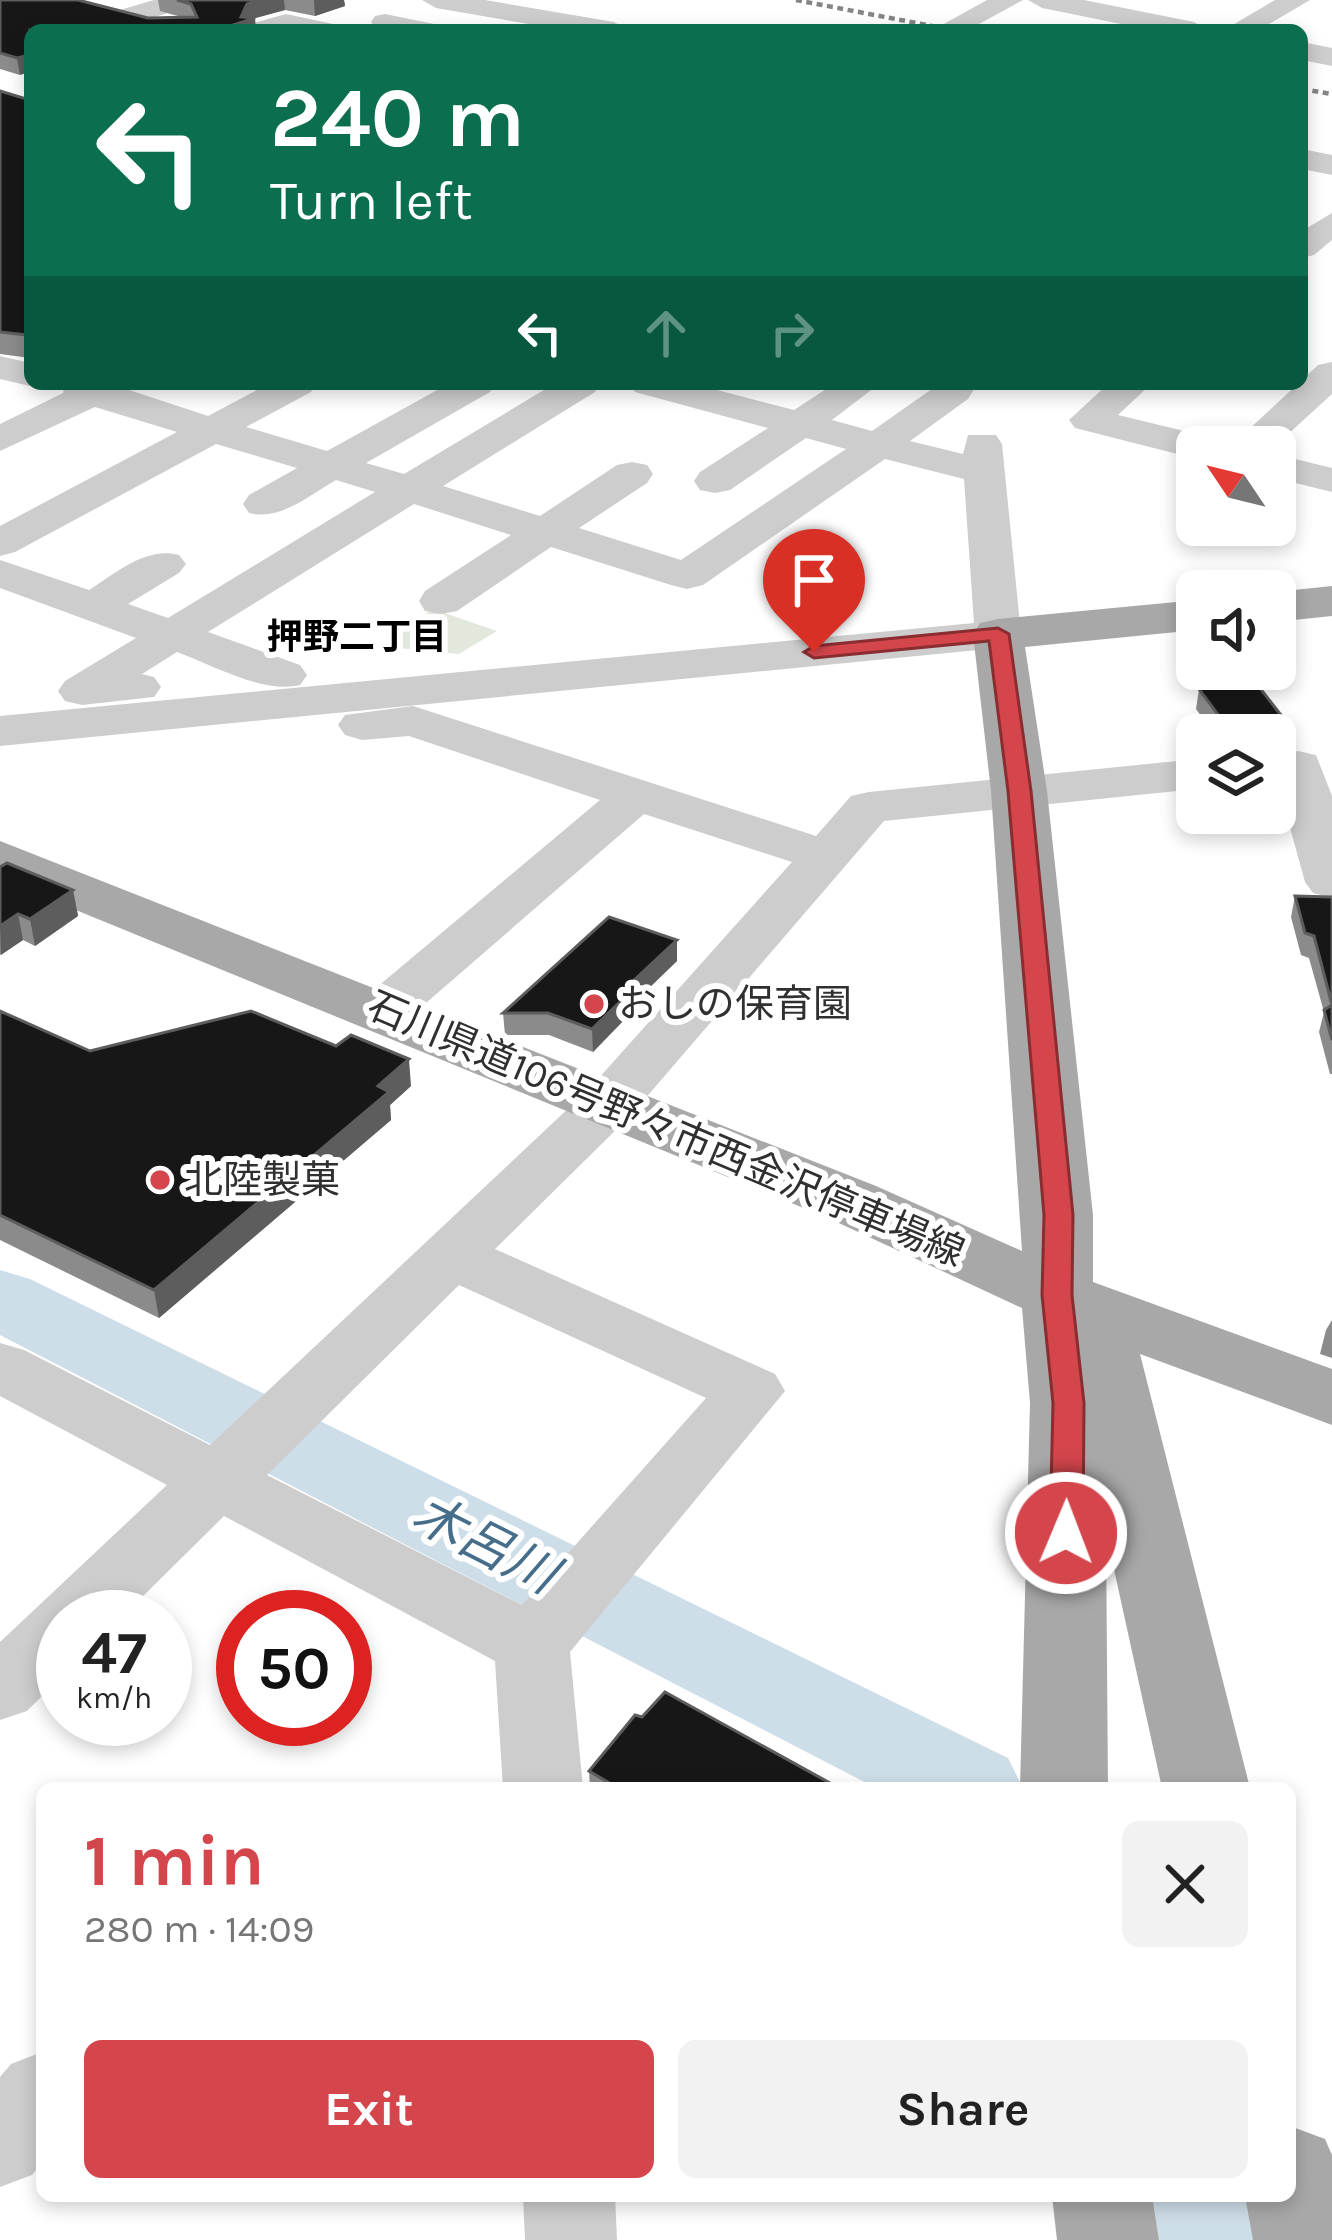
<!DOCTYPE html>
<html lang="en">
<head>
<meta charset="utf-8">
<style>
  body { margin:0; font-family:Karla,"Noto Sans JP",sans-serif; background:#f2f2f2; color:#222; height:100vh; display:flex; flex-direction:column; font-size:45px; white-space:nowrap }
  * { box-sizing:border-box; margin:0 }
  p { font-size:39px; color:#767676 }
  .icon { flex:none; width:66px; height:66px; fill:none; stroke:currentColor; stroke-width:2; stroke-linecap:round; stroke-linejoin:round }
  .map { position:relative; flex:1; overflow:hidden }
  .panel { position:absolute; left:36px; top:1782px; width:1260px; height:420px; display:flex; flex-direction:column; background:#fff; border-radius:18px; box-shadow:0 6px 18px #0003 }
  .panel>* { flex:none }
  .banner { position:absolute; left:24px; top:24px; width:1284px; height:366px; border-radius:18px; box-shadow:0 6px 18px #0003; background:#0b6e4f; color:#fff; overflow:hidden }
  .needle { width:78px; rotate:305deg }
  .fabs { position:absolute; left:1176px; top:426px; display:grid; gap:24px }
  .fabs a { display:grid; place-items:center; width:120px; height:120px; border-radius:18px; background:#fff; box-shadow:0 6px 18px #0003; font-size:60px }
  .speed { position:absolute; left:36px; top:1590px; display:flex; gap:24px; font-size:60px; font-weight:700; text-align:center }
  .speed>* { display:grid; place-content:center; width:156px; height:156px; border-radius:50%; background:#fff; box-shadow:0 6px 18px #0003; line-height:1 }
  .speed small { font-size:30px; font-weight:400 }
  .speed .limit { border:18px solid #d22; background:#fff; color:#111 }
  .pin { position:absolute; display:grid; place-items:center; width:102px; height:102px; color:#fff; margin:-123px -51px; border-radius:50% 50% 50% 0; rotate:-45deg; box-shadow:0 0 12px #0007 }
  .pin .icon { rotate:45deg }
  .me { position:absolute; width:132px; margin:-66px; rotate:1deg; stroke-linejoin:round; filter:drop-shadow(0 0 9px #0008) }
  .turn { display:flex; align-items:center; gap:42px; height:252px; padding:0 48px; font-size:54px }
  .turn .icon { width:156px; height:156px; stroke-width:2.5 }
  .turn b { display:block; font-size:84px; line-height:102px }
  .lanes { display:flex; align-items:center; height:114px; padding:0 48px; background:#0003; justify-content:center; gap:60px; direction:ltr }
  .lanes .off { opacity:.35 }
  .round { display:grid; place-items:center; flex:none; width:126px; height:126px; border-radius:18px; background:#f2f2f2 }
  .headline { display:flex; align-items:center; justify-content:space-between; height:204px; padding:0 48px }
  h1 { font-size:72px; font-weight:700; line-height:90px; color:#d4454c }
  .cta { display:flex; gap:24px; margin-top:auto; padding:24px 48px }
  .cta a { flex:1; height:138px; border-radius:18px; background:#d4454c; color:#fff; font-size:48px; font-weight:700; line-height:138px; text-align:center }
  .cta a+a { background:#f2f2f2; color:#222 }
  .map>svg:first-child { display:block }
  .green { fill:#e3e8dd }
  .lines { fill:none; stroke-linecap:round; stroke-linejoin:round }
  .river { fill:#cedee9; fill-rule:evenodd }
  .minor { fill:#cdcdcd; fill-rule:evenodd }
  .major { fill:#a8a8a8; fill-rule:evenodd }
  .rail { stroke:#858585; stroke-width:4.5; stroke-dasharray:6 4.5; stroke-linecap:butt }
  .wall { fill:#8b8b8b }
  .shaded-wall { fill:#5d5d5d }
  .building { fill:#171717; stroke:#5d5d5d; stroke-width:3 }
  .route { fill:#d4454c; stroke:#8a2d31; stroke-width:3 }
  .poi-dot { fill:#d4454c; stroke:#fff; stroke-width:4.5 }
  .labels { text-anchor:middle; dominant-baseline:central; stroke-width:12; stroke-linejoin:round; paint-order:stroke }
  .far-neighbourhood-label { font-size:36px; font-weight:bold; fill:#000; stroke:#fff }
  .poi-label { font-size:39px; fill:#303030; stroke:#fff; text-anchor:start }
  .street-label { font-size:39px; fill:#303030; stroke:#fff }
  .near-water-label { font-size:51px; font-style:italic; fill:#466e8b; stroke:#fff }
</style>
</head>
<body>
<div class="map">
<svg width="1332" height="2240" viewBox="0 0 1332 2240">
  <rect width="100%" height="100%" fill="#fff"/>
  <path class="green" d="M433,609L497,631L459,654L378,646Z"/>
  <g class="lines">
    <g class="river">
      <path d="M0,1270L30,1279L1008,1758L1023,1788H876L0,1335Z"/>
      <path d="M1151,2196H1269L1279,2240H1159Z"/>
    </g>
    <g class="minor">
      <path d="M154,0H197L193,6L130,24L116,16L120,10Z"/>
      <path d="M422,0H485L614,22L628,30H564L436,8Z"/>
      <path d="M987,0H1023L968,30H945L942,25Z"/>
      <path d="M1028,0H1084L1194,22L1208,30H1151L1042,8Z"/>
      <path d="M1275,0H1310L1259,30H1224Z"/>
      <path d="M286,14L333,24L337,30H246L250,24Z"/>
      <path d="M385,14L434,24L438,30L375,28L371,22L375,16Z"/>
      <path d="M1302,42L1332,48V66L1302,60Z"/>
      <path d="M1302,149L1332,155V175L1302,169Z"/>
      <path d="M1332,213V240L1314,255L1302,258V231Z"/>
      <path d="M0,356L30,363V384H40L30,386L0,379Z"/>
      <path d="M1332,362V394L1274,447H1230L1318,365Z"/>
      <path d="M65,384H111L208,416L268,384H316L311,392L246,427L327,451L448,384H495L490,392L366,463L404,474L554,384H600L595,392L443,486L540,516L617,465L632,462L647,465L653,474L647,483L579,528L681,560L846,449L806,438L730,490L715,493L700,490L694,481L700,472L768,428L635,392L630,384H694L794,410L834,384H879L832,420L872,431L939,384H969L973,391L968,399L910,441L963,454L968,435H996L1002,444L1021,634L1014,644L998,648L0,746V716L974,623L964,479L885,459L703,585L687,589L671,585L551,547L457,611L441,614L425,611L419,601L425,591L511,535L414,504L208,632L300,665L307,675L300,685C262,694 213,665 177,652L142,674L154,677L161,687L154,697L82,705L65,701L58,691L65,681L136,638L0,588V560L89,590C116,573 146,546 179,555L186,564L179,573L128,604L168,618L375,492L336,480C309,495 281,521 249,513L243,504L249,495L297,468L216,444L15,552L0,556V526L177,432L95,407L0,451V424L63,393Z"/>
      <path d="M1108,384H1151L1118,415L1213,438L1219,447H1197V459L1075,428L1069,420Z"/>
      <path d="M1275,454L1332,468V492L1275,478Z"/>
      <path d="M413,706L816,836L851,796L869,792L1197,759V789L884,821L631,1115L495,1249L775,1374L785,1391L570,1652L583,1788H503L495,1661L224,1516L122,1617H63V1675L27,1711L0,1720V1642L167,1485L0,1396V1343L24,1350L210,1445L589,1089L792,862L644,814L404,1022L384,1027L364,1022L356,1010L364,998L600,800L409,736L362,740L345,735L338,725L345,715ZM459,1285L706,1398L522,1605L267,1475Z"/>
      <path d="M1298,751L1316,755L1332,796V898L1313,893L1305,882L1275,773L1280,755Z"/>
      <path d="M42,2052V2162L32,2175L0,2187V2077L11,2064Z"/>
      <path d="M523,2196H615L617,2240H525Z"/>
    </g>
    <g class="major">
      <path d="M1332,586V616L1275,622V592Z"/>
      <path d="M1197,600V630L1025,647L1047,791L1093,1215V1282L1332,1369V1425L1140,1354L1250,1788H1162L1106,1533L1108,1788H1020L1030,1403L1022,1308L828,1218L0,879V841L876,1186L1022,1251L991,791L973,634L980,623L998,619Z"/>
      <path d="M1290,2126L1325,2139L1332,2155V2240H1253L1245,2196H1290Z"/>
      <path d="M1052,2196H1152L1159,2240H1057Z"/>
    </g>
    <g class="rail">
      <path d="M796,0L953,30"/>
      <path d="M1302,89L1332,94"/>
    </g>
  </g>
  <g class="wall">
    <path d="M0,0L148,18H185L160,11L158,0H344L345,6L315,16L285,10L254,18L256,30H30L20,75L0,69Z"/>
    <path d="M0,91L30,100V358L0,354Z"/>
    <path d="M1256,683L1291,728L1288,749L1275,751V735H1215L1196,709L1199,689Z"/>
    <path d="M0,867L73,890L78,916L35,946L23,940L0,955Z"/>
    <path d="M1295,896L1332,897V1074H1330L1319,1032L1324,1012L1309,958L1301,955L1291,917Z"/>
    <path d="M677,940V961L624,1012V1020L593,1052L549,1035H505L503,1013Z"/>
    <path d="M0,1011L90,1051L411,1086L390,1105L391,1120L159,1318L0,1240Z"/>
    <path d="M1332,1320V1358L1320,1354L1326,1330Z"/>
    <path d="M589,1771L839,1788H590Z"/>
  </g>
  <g class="shaded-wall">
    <path d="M261,0H284L285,10L249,20L255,18L256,30H225L241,17L247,4Z"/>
    <path d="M314,0H344L345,6L315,16Z"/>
    <path d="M30,55V72L20,75L17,58Z"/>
    <path d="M1291,728L1288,749L1275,751V735H1251Z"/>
    <path d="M73,890L78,916L35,946L30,919Z"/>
    <path d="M18,914L23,940L1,955L0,926Z"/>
    <path d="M677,940V961L624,1012V1020L593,1052L592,1029L618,995Z"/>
    <path d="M409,1059L411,1086L390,1105L391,1120L159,1318L154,1290Z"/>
  </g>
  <g class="building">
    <path d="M0,0H78L148,18L197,17L191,4L177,0H261L247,4L241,17L255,18L224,28L233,30H30V55L17,58L0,53Z"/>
    <path d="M0,91L30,100V339L27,335L0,332Z"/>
    <path d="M1256,683L1291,728L1251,735H1233L1199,689Z"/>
    <path d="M7,863L73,890L30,919L18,914L0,926V867Z"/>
    <path d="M1295,896L1332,897V1040L1324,1010L1332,1005L1314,936L1305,933Z"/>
    <path d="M609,917L677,940L618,995L624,998L592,1029L548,1013H503Z"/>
    <path d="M0,1011L90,1051L251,1011L336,1046L351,1035L409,1059L378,1086L389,1092L154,1290L0,1215Z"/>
    <path d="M665,1692L839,1788H618L589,1771L635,1715L642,1717Z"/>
  </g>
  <path class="route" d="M998,628L1009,634L1031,791L1073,1215L1072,1295L1084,1403L1083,1533L1078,1542L1066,1546L1055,1542L1050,1533L1053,1403L1042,1295L1044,1215L1008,791L989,641L814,658L804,652L814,646Z"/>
  <g class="poi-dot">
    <circle cx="594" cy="1004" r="12"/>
    <circle cx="160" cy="1180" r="12"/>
  </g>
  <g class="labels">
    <g class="far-neighbourhood-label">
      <text x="357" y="637">押野二丁目</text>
    </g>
    <g class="poi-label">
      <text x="618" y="1004">おしの保育園</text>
      <text x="184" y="1180">北陸製菓</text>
    </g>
    <g class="street-label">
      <text transform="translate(666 1129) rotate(23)">石川県道106号野々市西金沢停車場線</text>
    </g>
    <g class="near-water-label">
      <text transform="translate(485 1544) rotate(27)">木呂川</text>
    </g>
  </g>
</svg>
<div class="fabs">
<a><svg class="needle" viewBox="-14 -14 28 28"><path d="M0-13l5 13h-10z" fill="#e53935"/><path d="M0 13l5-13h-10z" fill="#767676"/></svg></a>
<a><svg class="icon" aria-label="sound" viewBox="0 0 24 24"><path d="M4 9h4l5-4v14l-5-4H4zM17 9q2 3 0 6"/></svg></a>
<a><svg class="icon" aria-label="layers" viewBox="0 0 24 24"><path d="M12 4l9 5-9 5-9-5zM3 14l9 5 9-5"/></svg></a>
</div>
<div class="speed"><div>47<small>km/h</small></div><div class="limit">50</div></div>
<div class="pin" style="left:814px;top:652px;background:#d93025"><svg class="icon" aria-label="arrive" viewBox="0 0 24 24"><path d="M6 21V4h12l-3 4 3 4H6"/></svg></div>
<svg class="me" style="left:1066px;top:1533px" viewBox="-20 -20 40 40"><circle r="17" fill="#d4454c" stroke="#fff" stroke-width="3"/><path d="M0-11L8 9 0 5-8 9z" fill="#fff"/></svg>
<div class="banner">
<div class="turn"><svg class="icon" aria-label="left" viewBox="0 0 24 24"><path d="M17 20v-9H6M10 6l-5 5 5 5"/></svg><div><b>240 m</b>Turn left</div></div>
<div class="lanes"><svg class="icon" aria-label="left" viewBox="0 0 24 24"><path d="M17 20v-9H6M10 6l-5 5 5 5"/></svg><svg class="icon off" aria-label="ahead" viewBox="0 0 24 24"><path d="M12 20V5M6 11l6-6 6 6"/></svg><svg class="icon off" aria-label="right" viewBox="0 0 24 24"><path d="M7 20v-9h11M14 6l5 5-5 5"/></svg></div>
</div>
<section class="panel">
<div class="headline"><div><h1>1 min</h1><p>280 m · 14:09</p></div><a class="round"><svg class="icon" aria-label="close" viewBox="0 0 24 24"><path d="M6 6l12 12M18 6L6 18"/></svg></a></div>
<div class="cta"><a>Exit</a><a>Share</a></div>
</section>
</div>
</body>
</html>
